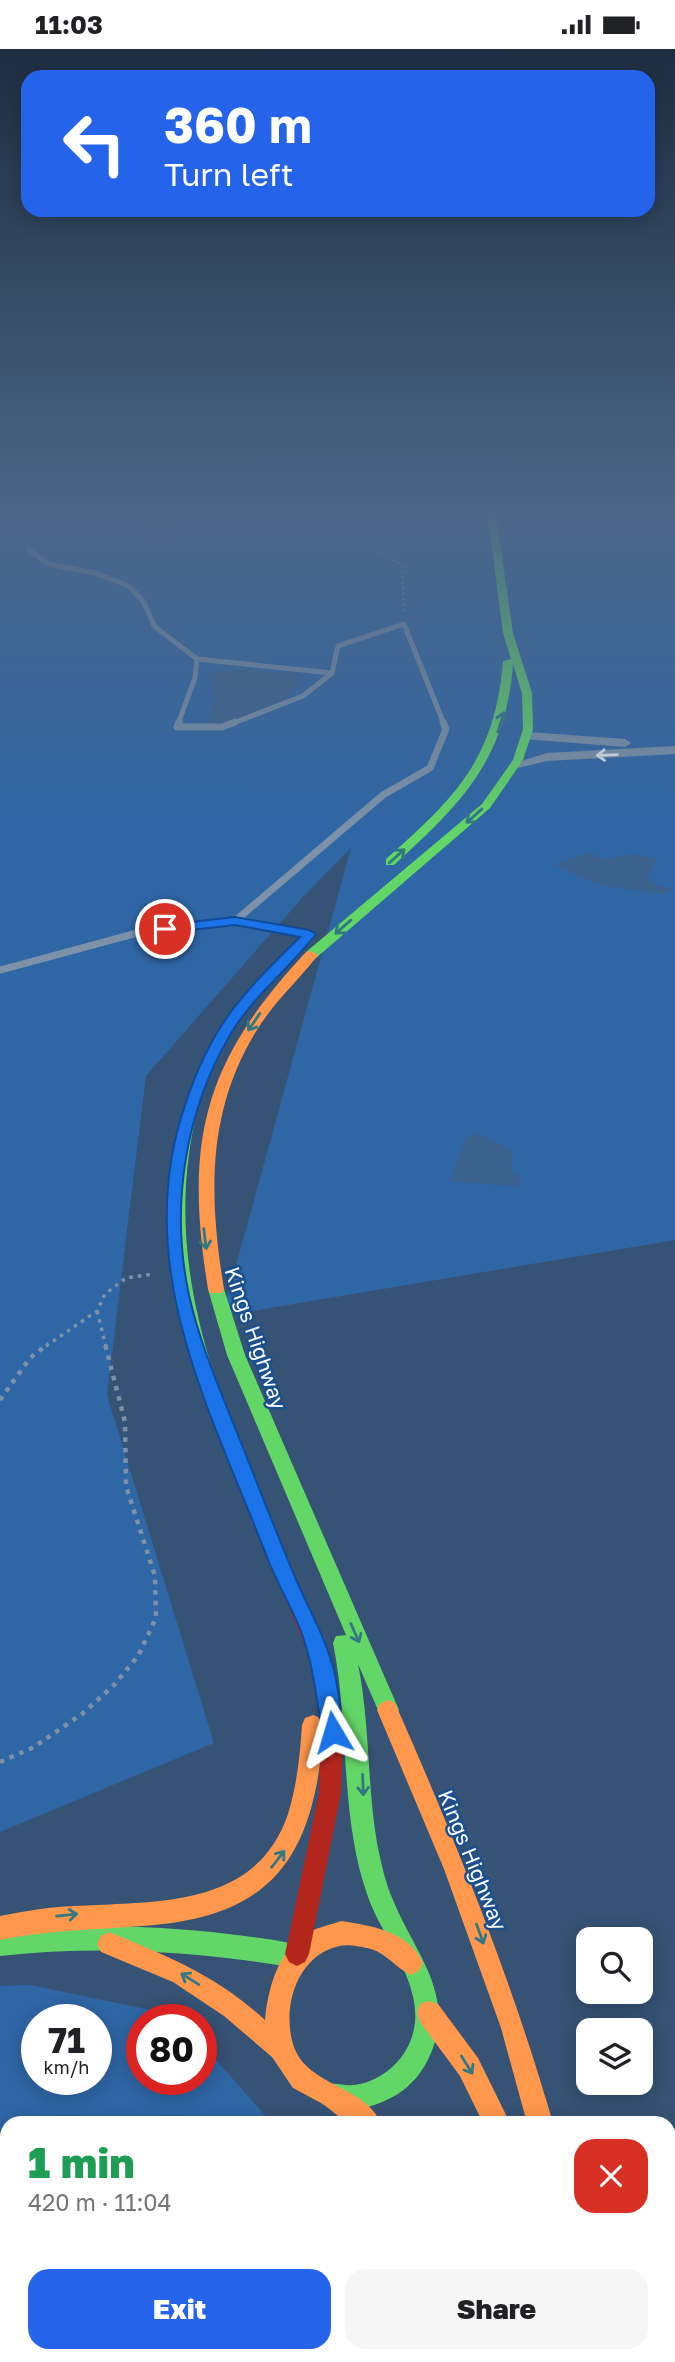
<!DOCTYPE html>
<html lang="en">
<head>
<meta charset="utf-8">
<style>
  body { margin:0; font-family:"Golos Text",sans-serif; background:#f6f6f6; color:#202124; height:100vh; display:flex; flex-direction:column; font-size:26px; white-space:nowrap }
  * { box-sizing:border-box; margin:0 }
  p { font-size:23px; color:#757577 }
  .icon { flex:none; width:38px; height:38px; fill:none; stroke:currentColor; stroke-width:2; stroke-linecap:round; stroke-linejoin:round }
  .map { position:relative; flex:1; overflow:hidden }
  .panel { position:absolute; left:0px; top:2067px; width:676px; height:247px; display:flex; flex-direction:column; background:#fff; border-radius:21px 21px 0 0; box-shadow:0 4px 18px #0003 }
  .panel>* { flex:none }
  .banner { position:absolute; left:21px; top:21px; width:634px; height:147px; border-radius:21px; box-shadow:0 4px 18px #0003; background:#2563eb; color:#fff; overflow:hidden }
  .fabs { position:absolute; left:576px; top:1878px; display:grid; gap:14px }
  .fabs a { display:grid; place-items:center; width:77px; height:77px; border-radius:14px; background:#fff; box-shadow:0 4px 18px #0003; font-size:35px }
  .speed { position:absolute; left:21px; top:1955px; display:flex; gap:14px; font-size:35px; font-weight:700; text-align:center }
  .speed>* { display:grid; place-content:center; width:91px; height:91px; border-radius:50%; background:#fff; box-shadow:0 4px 18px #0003; line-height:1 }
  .speed small { font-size:18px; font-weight:400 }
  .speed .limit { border:10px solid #d22; background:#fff; color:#111 }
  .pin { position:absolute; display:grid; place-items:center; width:60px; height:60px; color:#fff; margin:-30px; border:4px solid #fff; border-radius:50%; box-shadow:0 2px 7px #0007 }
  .me { position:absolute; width:77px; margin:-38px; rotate:353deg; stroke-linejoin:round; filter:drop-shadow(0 0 5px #0008) }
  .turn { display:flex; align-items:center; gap:24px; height:147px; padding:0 28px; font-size:32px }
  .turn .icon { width:91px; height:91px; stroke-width:2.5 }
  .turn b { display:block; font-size:49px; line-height:60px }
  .round { display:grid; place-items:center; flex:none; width:74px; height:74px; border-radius:21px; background:#f6f6f6 }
  .headline { display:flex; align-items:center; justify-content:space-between; height:119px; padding:0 28px }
  h1 { font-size:42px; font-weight:800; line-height:52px; color:#1e9e55 }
  .button { display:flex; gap:14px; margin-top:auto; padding:14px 28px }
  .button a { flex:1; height:80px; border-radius:21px; background:#2563eb; color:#fff; font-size:28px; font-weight:800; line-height:80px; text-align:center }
  .button a+a { background:#f6f6f6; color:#202124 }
  .status { display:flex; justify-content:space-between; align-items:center; height:49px; padding:0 35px; background:#fff; direction:ltr }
  .status svg { height:19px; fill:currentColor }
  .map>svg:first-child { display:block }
  .green { fill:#2f66a5; fill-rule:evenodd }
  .water { fill:#3b618d }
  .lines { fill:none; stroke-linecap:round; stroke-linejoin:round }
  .path-far2 { stroke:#7d92a8; stroke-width:2; stroke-dasharray:2 3.5; stroke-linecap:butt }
  .path-far1 { stroke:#7d92a8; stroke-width:3.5; stroke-dasharray:3.5 5; stroke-linecap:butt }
  .path { stroke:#7d92a8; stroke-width:4.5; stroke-dasharray:4.5 6; stroke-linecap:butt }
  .lane-far1 { stroke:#7d92a8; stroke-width:5 }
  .lane { stroke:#7d92a8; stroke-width:7 }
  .street { fill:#7d92a8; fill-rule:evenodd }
  .fast { fill:#63d668; fill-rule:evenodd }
  .slow { fill:#ff974d; fill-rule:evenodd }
  .jam { fill:#b3261e; fill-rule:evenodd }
  .oneway { stroke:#317883 }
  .oneway2 { stroke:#e5e9ee }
  .route { fill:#1a73e8; stroke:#114b97; stroke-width:2 }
  .labels { text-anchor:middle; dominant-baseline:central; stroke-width:5; stroke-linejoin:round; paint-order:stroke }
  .street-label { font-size:21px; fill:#fff; stroke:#1b4f8f }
</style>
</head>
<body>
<div class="status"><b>11:03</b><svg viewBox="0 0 49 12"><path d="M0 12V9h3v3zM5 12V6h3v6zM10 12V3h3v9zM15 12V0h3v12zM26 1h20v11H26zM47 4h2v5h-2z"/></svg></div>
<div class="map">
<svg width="675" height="2313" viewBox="0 0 675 2313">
  <rect width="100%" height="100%" fill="#365274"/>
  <g class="green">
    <path d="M0,460H675V1191L222,1267L351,799L302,849L146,1027L107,1346L214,1694L0,1783Z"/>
    <path d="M30,1936L166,1964L174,1970H142V2030H201V1994L272,2074H7V2306H349V2313H0V1937ZM37,1970H96V2030H37Z"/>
  </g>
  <g class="water">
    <path d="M151,470L192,478L194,486C179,488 158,491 145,489L135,474Z"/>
    <path d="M244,621L302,625L289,650L229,678L207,675L215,651L210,623Z"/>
    <path d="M591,803L601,810L634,805L658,810L647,829L654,835L672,840L665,845L610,838L582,829L554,815Z"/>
    <path d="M477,1083L512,1102L511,1122L520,1128L518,1138L450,1132L465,1091Z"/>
  </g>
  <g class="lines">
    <path class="path-far2" d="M333,460L341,482L402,516L404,562"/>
    <g class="path-far1">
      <path d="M97,1262L106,1297"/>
      <path d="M46,1297L97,1262L105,1245L126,1229L154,1225"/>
    </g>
    <g class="path">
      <path d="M0,1351L30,1309L48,1295"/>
      <path d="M0,1713L34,1698L82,1665L114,1636L138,1607L156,1569L155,1527L126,1437L125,1373L105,1295"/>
    </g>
    <g class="lane-far1">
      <path d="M29,501L49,515L95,524L129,537L144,553L154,577L197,610L195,629L178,675"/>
      <path d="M197,610L332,624"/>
      <path d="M231,675L303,647L332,624L338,597L404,575L444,675"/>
    </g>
    <g class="lane">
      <path d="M179,673L177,678H222L235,673"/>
      <path d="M235,872L383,746L430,719L446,680L443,673"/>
      <path d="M0,921L141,883L235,872L309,885"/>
    </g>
    <g class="street">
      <path d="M528,683L625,690L631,694L625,698L524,690L522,687Z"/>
      <path d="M675,697V705L547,712L518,719L512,715L547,704Z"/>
    </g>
    <g class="fast">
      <path d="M487,460H495L513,584L532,644L533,680L523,711L490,759L316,909H306V903L482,755L513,711L523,680L522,644L513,615C506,710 462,754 394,816H386V810C456,748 495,710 503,612L511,610L503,584Z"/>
      <path d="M223,981L230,985C219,1009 205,1033 198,1058C167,1182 197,1290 243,1405L241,1410L234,1413L227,1410L225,1405C180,1290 150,1181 184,1058C191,1032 205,1009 216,985Z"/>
      <path d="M216,1234L222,1236L224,1240L245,1306L399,1661L395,1668L388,1671L381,1668L358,1615C370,1674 367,1735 377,1794C381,1813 385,1833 393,1851C414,1903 456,1945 431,2004C424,2021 413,2035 398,2045C374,2059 348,2066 322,2055L318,2046L322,2037C333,2032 342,2037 353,2036C378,2034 401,2015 410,1993C431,1943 384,1893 368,1848C339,1767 350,1677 333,1594L336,1587L346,1586L227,1306L208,1240L210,1236Z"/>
      <path d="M111,1877C156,1878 201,1881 245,1887C264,1890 286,1891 303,1899L307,1907L303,1915L295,1919C196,1902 100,1896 0,1907V1883Z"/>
      <path d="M489,2306H517L518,2313H490Z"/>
    </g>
    <g class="slow">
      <path d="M311,902L318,906C298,932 274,953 257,981C206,1063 209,1149 224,1240L222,1244H210L208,1240C184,1092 203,1013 306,903Z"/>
      <path d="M388,1651L395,1654C456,1792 511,1929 553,2074H527L501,1979L444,1820L377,1661L381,1654Z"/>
      <path d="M313,1666L321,1669L324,1676C315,1803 278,1868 143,1877C94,1881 47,1881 0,1891V1867C25,1862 49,1858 74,1857C155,1852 256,1860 288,1765C297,1736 300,1706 302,1676L305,1669Z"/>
      <path d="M341,1872C370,1876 410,1883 423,1914L419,1922L411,1926C397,1920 386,1904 371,1900C362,1898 348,1895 339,1897C296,1907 281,1960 294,1998C308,2037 365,2037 381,2074H347L323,2055L293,2039L272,2008L224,1967L173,1933L101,1903L97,1895L101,1887L109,1883C169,1908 216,1926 265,1971C268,1940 277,1905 304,1886C314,1879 330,1876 341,1872Z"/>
      <path d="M429,1952L438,1955L478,2009L510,2074H483L460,2027L420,1973L417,1964L420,1955Z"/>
    </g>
    <g class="jam">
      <path d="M234,1397L241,1400L243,1405L325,1597L339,1645L343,1679L341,1744L309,1905L305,1913L297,1917L289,1913L285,1905L319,1744L321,1679L317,1645L305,1597L225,1405L227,1400Z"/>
      <rect x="544" y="2306" width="28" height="7"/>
    </g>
  </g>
  <defs><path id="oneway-shaft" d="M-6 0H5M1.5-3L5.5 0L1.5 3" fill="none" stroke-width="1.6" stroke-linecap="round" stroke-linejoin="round" transform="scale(1.75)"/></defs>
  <g class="oneway">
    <use href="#oneway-shaft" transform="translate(501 673) rotate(-73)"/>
    <use href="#oneway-shaft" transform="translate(474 767) rotate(138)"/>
    <use href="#oneway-shaft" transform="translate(397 807) rotate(-42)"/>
    <use href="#oneway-shaft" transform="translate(343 878) rotate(139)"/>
    <use href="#oneway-shaft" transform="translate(254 973) rotate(124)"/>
    <use href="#oneway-shaft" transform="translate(205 1190) rotate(83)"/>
    <use href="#oneway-shaft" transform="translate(355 1584) rotate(66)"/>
    <use href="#oneway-shaft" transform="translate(363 1736) rotate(88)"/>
    <use href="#oneway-shaft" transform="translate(278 1810) rotate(-52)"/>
    <use href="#oneway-shaft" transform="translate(67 1866) rotate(-6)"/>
    <use href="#oneway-shaft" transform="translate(480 1885) rotate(70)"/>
    <use href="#oneway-shaft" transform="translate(190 1930) rotate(-148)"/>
    <use href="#oneway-shaft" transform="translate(467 2016) rotate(58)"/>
  </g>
  <use class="oneway2" href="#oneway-shaft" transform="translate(607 706) rotate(178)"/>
  <linearGradient id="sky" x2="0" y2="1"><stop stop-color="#1e2d40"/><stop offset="0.59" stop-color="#4c6688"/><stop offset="1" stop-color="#4c6688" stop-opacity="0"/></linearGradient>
  <rect width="675" height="784" fill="url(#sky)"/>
  <path class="route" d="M235,868L309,881L316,885C289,920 253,947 230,986C185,1063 170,1158 189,1246C200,1296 221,1343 240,1391C258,1436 276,1483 295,1528C308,1559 325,1587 334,1621C339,1641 340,1663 344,1683L341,1691L333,1694L325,1691L322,1683C317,1650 313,1617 302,1585C292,1559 277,1534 267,1508C210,1360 130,1217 185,1056C198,1016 217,977 245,945C262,925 282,906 300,888L235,876L165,884L158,880L165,876Z"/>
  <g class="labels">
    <g class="street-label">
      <text transform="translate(256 1289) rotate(71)">Kings Highway</text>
      <text transform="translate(473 1811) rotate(68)">Kings Highway</text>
    </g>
  </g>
</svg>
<div class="fabs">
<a><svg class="icon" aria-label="search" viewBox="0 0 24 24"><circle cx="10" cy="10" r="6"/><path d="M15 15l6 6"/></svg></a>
<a><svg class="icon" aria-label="layers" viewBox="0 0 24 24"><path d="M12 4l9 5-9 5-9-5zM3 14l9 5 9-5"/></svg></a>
</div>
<div class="speed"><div>71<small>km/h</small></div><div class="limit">80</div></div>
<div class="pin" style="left:165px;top:880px;background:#d93025"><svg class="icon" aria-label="arrive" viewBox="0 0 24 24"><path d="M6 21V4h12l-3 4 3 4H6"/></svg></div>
<svg class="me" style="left:333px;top:1683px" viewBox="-20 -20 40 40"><path d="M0-17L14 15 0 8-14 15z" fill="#1a73e8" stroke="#fff" stroke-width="4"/></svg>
<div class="banner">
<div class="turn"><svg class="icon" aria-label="left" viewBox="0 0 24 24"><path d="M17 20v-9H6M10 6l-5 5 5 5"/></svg><div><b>360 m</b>Turn left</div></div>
</div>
<section class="panel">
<div class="headline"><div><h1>1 min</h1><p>420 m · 11:04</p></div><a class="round" style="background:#d93025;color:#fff"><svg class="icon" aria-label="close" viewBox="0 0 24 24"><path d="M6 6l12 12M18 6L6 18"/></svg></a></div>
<div class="button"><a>Exit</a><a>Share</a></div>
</section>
</div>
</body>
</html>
